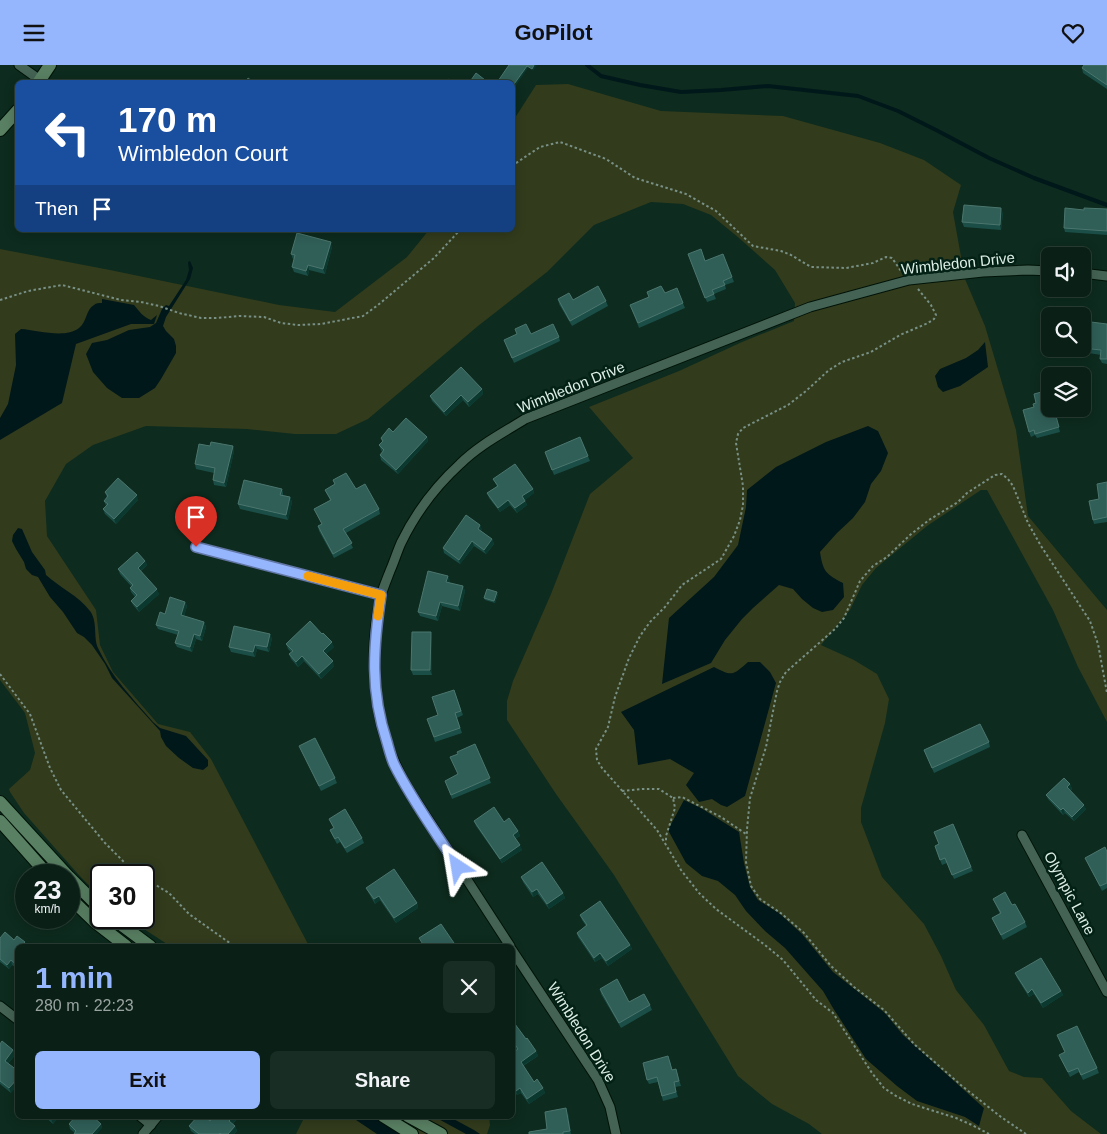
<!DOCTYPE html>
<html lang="en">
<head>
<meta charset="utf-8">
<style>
  body { margin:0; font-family:Arial,sans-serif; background:#182d23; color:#f1f3f6; height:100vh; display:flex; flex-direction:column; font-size:19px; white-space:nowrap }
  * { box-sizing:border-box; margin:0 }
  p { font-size:16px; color:#99a3a1 }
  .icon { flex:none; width:28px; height:28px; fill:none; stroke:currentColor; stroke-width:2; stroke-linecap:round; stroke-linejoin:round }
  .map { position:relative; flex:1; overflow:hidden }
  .details { position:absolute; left:15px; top:879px; width:500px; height:175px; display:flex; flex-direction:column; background:#0a2016; border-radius:8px; box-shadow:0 2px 12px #0003,0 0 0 1px #2a3e35 }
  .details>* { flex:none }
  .guide { position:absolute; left:15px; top:15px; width:500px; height:152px; border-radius:8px; box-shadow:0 2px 12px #0003,0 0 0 1px #2a3e35; background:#1a4fa0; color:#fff; overflow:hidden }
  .buttons { position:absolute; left:1041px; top:182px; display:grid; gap:10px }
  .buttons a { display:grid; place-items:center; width:50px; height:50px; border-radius:8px; background:#0a2016; box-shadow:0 2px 12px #0003,0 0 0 1px #2a3e35; font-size:25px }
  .speed { position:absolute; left:15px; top:799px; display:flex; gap:10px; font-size:25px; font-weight:700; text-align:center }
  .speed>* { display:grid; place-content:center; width:65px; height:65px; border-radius:50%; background:#0a2016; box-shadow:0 2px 12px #0003,0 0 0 1px #2a3e35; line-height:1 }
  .speed small { font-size:12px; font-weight:400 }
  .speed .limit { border:2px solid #111; border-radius:8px; background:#fff; color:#111 }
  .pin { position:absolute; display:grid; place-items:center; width:42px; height:42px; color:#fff; margin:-51px -21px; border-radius:50% 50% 50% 0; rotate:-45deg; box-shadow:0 0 5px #0007 }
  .pin .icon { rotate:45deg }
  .me { position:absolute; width:55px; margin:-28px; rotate:327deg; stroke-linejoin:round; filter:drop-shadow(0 0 4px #0008) }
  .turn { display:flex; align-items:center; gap:18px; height:105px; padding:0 20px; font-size:22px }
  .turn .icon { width:65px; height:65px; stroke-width:2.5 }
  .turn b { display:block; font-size:35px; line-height:42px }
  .then { display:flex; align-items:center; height:48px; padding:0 20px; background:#0003; gap:10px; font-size:19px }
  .round { display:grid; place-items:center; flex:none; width:52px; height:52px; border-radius:8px; background:#182d23 }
  .headline { display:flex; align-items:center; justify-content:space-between; height:85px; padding:0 20px }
  h1 { font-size:30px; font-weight:700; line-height:38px; color:#95b6fd }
  .action { display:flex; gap:10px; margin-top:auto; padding:10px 20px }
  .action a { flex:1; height:58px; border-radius:8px; background:#95b6fd; color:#111; font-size:20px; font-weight:700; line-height:58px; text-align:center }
  .action a+a { background:#182d23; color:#f1f3f6 }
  header { display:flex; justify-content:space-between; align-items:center; height:65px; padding:0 20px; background:#95b6fd; color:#111; font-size:22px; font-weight:700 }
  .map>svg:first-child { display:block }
  .green { fill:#323b1c }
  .water { fill:#00181a }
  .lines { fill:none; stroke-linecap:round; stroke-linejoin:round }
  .stream { stroke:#00181a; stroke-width:4 }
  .street-casing { stroke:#001308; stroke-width:11 }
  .secondary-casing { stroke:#001308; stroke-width:14 }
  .path { stroke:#789085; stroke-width:2; stroke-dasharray:2.5 2.5; stroke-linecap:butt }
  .street { stroke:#446354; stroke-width:9 }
  .secondary { stroke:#598063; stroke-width:12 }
  .wall { fill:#1b4e47 }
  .shaded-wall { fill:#0c392f }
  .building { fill:#305f58; stroke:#4b766e }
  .route-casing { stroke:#6176a4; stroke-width:12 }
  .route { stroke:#95b6fd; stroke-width:9 }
  .slow { stroke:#f59e0b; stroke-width:9 }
  .labels { text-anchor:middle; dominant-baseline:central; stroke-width:5; stroke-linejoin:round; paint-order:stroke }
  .street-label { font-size:15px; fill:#ddefe6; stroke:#032115 }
</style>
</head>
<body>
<header><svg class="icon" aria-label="menu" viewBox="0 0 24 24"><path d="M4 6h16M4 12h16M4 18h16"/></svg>GoPilot<svg class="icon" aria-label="heart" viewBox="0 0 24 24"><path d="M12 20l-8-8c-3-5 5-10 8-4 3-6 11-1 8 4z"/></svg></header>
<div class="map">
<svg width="1107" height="1069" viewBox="0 0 1107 1069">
  <rect width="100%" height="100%" fill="#0d2b1e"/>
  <g class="green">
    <path d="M568,19L661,46L783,51L880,78L924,95L961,120L953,147L965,214L985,261L1016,365L1028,451L1107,545V657L1078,602L1053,545L987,425H981L927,461L876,503L862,520L850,545L821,580L854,595L877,609L889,634L885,658L861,743V757L882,812L924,859L941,891L956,925L984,960L1009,1006L1024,1012L1042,1013L1071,1046L1101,1069H822L809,1059L772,1039L738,1011L614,810L556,729L507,655V636L513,616L551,529L590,429L633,393L589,342L679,306L742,277L794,256L795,238L775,205L739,173L711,150L683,139L651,137L594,160L547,207L478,261L368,354L336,369H295L247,364L146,361L93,380L66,399L45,436L47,471L96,545L100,580L113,607L158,659L190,667L211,694L309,881H170L127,853L144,852V810H101V833L78,809L24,748L10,727L9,724L30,705L35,688L25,648L0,615V184L110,205L279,240L335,247L407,192L429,165H512L513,56L536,20Z"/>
    <path d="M305,1051H489L490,1060L487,1069H296Z"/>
  </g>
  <g class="water">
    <path d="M190,196L193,203L190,214L166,252L163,261L166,266L174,274L176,281V288L161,314L155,323L139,333H122L107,323L93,307L86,289L92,278L107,275L129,265L150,262L156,258L162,244L166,240L169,241L186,215L189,205L188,197Z"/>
    <path d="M102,234L134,240C139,246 143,252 151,255L157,250L154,259H131L76,279L62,338L0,375V353L8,339L16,300L15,269L21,264C37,265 65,274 79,263C87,257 86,244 94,240C96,238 99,238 102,238Z"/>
    <path d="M985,277L988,302L960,321L943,327L938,322L935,311L940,304L966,293L978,285Z"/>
    <path d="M868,361L878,366L888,388L881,406L871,419L865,437L853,453L837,468L820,487C823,507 826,509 843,518L844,532L833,545L822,547L813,543L802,534L793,524L779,520L753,543L742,554L725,575L711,598L662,619L669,553L714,512L738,480L746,442L747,425L776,402L826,377Z"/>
    <path d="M18,463L22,464L32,487L45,505L46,510C60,523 78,530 90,546C98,557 93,572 98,583C111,611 133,634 153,657L160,663L186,671L208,695V701L203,705L193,703L179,693L166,681L161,672L160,666L112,613L105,599L92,580L84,572L77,568L63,547L50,532L38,512L32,510L26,504L24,497L16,484L12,476L13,470Z"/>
    <path d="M748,597H760L770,607L776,618L745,731L727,742L721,740L712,734L699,737L686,720L694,708L670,694L638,700L634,665L621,647L714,602C733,612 733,610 748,597Z"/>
    <path d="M684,735L701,743L739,767L744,798L750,822L758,835L779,848L802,869L833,907L885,948L903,970L984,1043L979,1061L965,1052L917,1036L897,1021L866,994L833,943L823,926L785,883L765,866L746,846L735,830L718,816L702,811L686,798L668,765Z"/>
    <path d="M350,1051H371L400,1069H377Z"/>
    <path d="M433,1051H448L474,1065L480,1069H466Z"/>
  </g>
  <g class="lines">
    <path class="stream" d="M587,0L601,11L640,20L681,27L721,25L768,21L858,31L898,46L938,66L989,93L1034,113L1107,140"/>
    <defs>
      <g id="street">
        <path d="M19,0L40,15"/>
        <path d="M1082,208L1107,211"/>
        <path d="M196,482L381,530"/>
        <path d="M1022,770L1107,927"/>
        <path d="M510,881L407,722C396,702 387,682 381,659C372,619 371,571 381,531C383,523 387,514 390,506C394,497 397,487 401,478C415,449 436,421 460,399C479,380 503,368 525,354L810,242L909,215L983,207L1028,205L1050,206"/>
        <path d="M512,885L598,1015L610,1042L616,1069"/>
        <path d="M0,941L18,955"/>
        <path d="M140,1051L151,1060"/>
        <path d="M143,1069L158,1051"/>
      </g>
      <g id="secondary">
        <path d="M38,18L50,0"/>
        <path d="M0,65L18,45"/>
        <path d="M0,737L67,810"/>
        <path d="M0,756L48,810"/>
        <path d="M69,812L101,844"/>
        <path d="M69,832L95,857L126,881"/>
        <path d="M111,852L150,881"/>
        <path d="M383,1051L412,1069"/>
        <path d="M408,1051L441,1069"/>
      </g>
    </defs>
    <use href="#street" class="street-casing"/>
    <use href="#secondary" class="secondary-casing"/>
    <g class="path">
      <path d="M512,101L519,96L540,82L560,77L606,94L635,113L686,129L716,146L753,181L781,186L791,190L811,202L846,203L873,198L886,192L892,193L901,206"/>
      <path d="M918,224L931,240L936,250L934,254L928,258L900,270L871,287L842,297L829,305L806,326L788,340L743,363L738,369L736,378L743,421V440L740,455L734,471L721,494L682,520L665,542L650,557L640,571L629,593L615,632L608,662L596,684L597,695L602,703L657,765L681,805L699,828L716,844L765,880L783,895L816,935L833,948L872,1008L884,1023L896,1031L912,1039L956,1053L972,1060L989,1069"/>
      <path d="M0,235L28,226L62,220L121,235L141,237L159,241L179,248L201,253H217L239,251L264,252L281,258L298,260L321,259L363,251L378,240L434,193L460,165"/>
      <path d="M0,609L30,649L50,703L61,725L105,778L127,800L140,810"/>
      <path d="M622,726L642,724H659L673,733L675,743L666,771V777"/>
      <path d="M673,733L682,732L721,752L746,769"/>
      <path d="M144,813L169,828L189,849L234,881"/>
      <path d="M1026,1069L1001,1052L962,1021L914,979L884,945L854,922L831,901L804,868L782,849L760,834L751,821L746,797L747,764L750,733L766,682L777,626L780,617L786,607L835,564L844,553L860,516L873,501L887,492L910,470L929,455L958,437L967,428L995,410L1002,409L1008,414L1013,421L1028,458L1041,481L1090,556L1098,579L1107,628"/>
    </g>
    <use href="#street" class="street"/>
    <use href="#secondary" class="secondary"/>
  </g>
  <g class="wall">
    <path d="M1107,0V24L1083,8L1082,3Z"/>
    <path d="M1107,144V170L1065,167L1064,163L1084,145Z"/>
    <path d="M1003,148L1001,165L964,162L962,157Z"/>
    <path d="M332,182L325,209L309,205L308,211L294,207L292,202L294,194H293L291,189Z"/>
    <path d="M688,189L705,196L723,189L734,217L725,220L726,224L714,229L716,234L707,237Z"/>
    <path d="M665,228L683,238L685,243L639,263L632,245Z"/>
    <path d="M558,234L606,236L608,241L572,261L559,239Z"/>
    <path d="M1107,259V299L1102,298L1100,294L1101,290L1082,287L1081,284H1082V263Z"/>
    <path d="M531,269L559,272L560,276L514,298L506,280Z"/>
    <path d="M482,324L483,329L469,342L463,335L446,351L432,336L430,331Z"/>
    <path d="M1050,344H1054L1060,367L1037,373L1035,370L1031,372L1029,367Z"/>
    <path d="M393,367L427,372L428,376L398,409L381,395L380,390L382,387L381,385L379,380L382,377L381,373Z"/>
    <path d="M580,372L590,396L554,410L545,387Z"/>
    <path d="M210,381H233L234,386L226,422L214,420L213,415L214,408L196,404L195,399Z"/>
    <path d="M493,414L533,424L534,428L525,435L527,440L517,448L510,440L500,447L489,433L487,428L497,421Z"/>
    <path d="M333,415L356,424L379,444L380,449L346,468L353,483L334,493L319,466L318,461L322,459L314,444L330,435L325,425L335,420Z"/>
    <path d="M1107,417V457L1094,459L1093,455L1099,434Z"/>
    <path d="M282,424L283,428V430L290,432L292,437L288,455L240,444L238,439Z"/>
    <path d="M105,427L138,435L116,459L105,449L103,444L106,441L104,436L107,433Z"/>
    <path d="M482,464L481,466L492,474L494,479L486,489L474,481L460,499L444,488L443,483Z"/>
    <path d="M145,496L147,500L141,506L159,529L139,547L133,540L131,536L135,532L131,527L130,523L131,521L120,509L118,504Z"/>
    <path d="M450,515L449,518L463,521L465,526L460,546L442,541L438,556L420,551L418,547Z"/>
    <path d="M498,529L495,538L485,535L484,533Z"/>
    <path d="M185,537L187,541L184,551L204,557L206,562L202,576L196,574L192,587L177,582L175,578L178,570L158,564L156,560L165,549Z"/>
    <path d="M432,572V610H413L411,605Z"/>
    <path d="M272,573L269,587L257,584L255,592L231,587L229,582Z"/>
    <path d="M286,579L334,582L326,589L334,601L321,614L304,596L298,602L291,594L289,589L291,587L288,584Z"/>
    <path d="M454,625L463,650L457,653L462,668L435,677L427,654L438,650Z"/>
    <path d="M989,677L990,682L934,708L924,685Z"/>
    <path d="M475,679L491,718L452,734L445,716L458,710V689Z"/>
    <path d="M299,681L335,713L337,718L321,726Z"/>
    <path d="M1070,719L1072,724L1070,726L1086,744L1074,756L1065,748L1063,750L1048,734L1046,730Z"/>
    <path d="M329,754L362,773L364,778L347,788L340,777L337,779L332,770L330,765L334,763Z"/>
    <path d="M474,756L504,757L518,766L520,771L515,774L522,785L502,798L476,761Z"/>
    <path d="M953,759L973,806L954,814L947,798L942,800L935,781L939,779Z"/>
    <path d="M1107,787V823L1102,826L1085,793Z"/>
    <path d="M521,812L563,828L565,833L549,844L538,829L533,832L523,817Z"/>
    <path d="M366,823L417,838L418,843L396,858L380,835L375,839L368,827Z"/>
    <path d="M993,834L1025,857L1027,862L1003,875L992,853L1000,849Z"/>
    <path d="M580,850L630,880L632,884L608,901L602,893L595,897L578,872L577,868L586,861L582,855Z"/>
    <path d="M0,873L18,881V904L12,900L9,904L0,897Z"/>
    <path d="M1015,908L1061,926L1063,930L1043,943L1034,929L1029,932L1017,913Z"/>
    <path d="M600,924L629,937L650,940L652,945L621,963L601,929Z"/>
    <path d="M512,955L526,974L536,986L538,991L523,1001L534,1017L543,1023L545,1028L529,1039L521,1028L517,1030L512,1023V988L517,985L512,978Z"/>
    <path d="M1057,970L1097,1003L1099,1008L1083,1015L1079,1007L1070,1012L1059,990L1065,987Z"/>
    <path d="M0,979L13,985L15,990L8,999L11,1028L0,1019Z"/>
    <path d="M670,996L672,1005L676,1004L681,1021L675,1022L678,1032L663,1036L658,1017L649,1019L647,1015Z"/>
    <path d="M568,1048L571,1069H529L547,1064Z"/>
    <path d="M44,1051H59L53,1059Z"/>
    <path d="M214,1051H239L233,1059L235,1061L237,1066L234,1069H195L191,1066L189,1061L210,1056Z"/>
    <path d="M69,1059H101L102,1063L75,1068L70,1064Z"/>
  </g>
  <g class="shaded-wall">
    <path d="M534,0H537L533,6L532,4Z"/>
    <path d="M527,1L528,3L512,26V22Z"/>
    <path d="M1001,143L1003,148L1001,165L1000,160Z"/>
    <path d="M331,177L332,182L325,209L323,204Z"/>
    <path d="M308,200L309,205L308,211L306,206Z"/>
    <path d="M482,324L483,329L469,342L468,337Z"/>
    <path d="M461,330L463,335L446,351L444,347Z"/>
    <path d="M427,372L428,376L398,409L396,405Z"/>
    <path d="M233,381L234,386L226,422L224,418Z"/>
    <path d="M533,424L534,428L524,436L522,431Z"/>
    <path d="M137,430L138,435L116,459L114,454Z"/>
    <path d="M290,432L292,437L288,455L286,450Z"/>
    <path d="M508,435L510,440L500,447L498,443Z"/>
    <path d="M525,436L527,440L517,448L515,443Z"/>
    <path d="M480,460L482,464L479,468L478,464Z"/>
    <path d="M492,474L494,479L486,489L484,485Z"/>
    <path d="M472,476L474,481L460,499L459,495Z"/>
    <path d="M145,496L147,500L139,507L138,503Z"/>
    <path d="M448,511L450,515L448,522L446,517Z"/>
    <path d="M463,521L465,526L460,546L458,541Z"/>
    <path d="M157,524L159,529L139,547L137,542Z"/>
    <path d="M497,527L498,529L495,538L494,536Z"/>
    <path d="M185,537L187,541L183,555L181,550Z"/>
    <path d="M440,537L442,541L438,556L436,551Z"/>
    <path d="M204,557L206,562L202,576L200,571Z"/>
    <path d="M431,567L432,572V610L430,605Z"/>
    <path d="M194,569L196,574L192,587L190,582Z"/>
    <path d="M270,569L272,573L269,587L267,582Z"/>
    <path d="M332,577L334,582L325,590L323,586Z"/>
    <path d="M255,580L257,584L255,592L253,587Z"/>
    <path d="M302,591L304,596L298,602L296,597Z"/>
    <path d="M333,596L334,601L321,614L319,609Z"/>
    <path d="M1070,719L1072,724L1069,727L1067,722Z"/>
    <path d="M1084,740L1086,744L1074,756L1072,752Z"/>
    <path d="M1063,743L1065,748L1063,750L1061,745Z"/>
    <path d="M518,766L520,771L514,774L513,770Z"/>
    <path d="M520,780L522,785L502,798L500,794Z"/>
    <path d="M537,824L538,829L533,832L532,827Z"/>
    <path d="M563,828L565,833L549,844L547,839Z"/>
    <path d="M379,831L380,835L375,839L374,834Z"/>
    <path d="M417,838L418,843L396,858L394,853Z"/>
    <path d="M25,877L26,881H21Z"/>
    <path d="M630,880L632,884L608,901L606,896Z"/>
    <path d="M600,888L602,893L595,897L594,893Z"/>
    <path d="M11,895L12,900L9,904L7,900Z"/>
    <path d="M1032,924L1034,929L1029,932L1028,928Z"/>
    <path d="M1061,926L1063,930L1043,943L1041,938Z"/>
    <path d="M514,941L516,946L512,948V942Z"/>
    <path d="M13,985L15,990L6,1001L5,996Z"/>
    <path d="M536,986L538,991L522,1001L521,997Z"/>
    <path d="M18,1013V1020L11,1028L9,1023Z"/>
    <path d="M520,1023L521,1028L517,1030L516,1026Z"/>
    <path d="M543,1023L545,1028L529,1039L527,1034Z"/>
    <path d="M566,1043L568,1048L571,1069L570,1066Z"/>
    <path d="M54,1051H59L53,1059L51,1054Z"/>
    <path d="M234,1051H239L231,1061L229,1056Z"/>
    <path d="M101,1059L102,1063L97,1069H92Z"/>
    <path d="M235,1061L237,1066L234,1069H228Z"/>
  </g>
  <g class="building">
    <path d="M509,0H534L532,4L527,1L512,22V18H501L498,16Z"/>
    <path d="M1084,0H1107V20L1082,3Z"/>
    <path d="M476,8L489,18H469Z"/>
    <path d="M248,13L255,18H245Z"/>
    <path d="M448,14L453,18H446Z"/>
    <path d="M964,140L1001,143L1000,160L962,157Z"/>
    <path d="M1065,143L1084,145V143L1107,144V166L1064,163Z"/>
    <path d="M297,168L331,177L323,204L308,200L306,206L292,202L295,190L291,189Z"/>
    <path d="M701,184L705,196L723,189L732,212L723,216L725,220L712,225L714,229L705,233L688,189Z"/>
    <path d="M598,221L606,236L570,256L558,234L569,228L573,235Z"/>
    <path d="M661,221L665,228L677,223L683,238L638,258L630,240L649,232L647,227Z"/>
    <path d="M1083,256L1107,259V294H1100L1101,285L1082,283Z"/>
    <path d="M526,259L531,269L553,259L559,272L512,293L504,275L517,269L515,264Z"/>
    <path d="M461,302L482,324L468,337L461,330L444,347L430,331Z"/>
    <path d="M1049,325L1050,328V344H1054L1059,362L1035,369L1034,365L1029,367L1023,345L1034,342L1033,339L1036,338L1034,329Z"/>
    <path d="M406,353L427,372L396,405L380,390L384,385L379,380L383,376L381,373L389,363L393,367Z"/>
    <path d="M580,372L588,391L552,405L545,387Z"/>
    <path d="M211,377L233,381L224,418L213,415L215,403L195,399L199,379L210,381Z"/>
    <path d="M515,399L533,424L522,431L525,436L515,443L508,435L498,443L487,428L498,421L493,414Z"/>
    <path d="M346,408L356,424L365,419L379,444L343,464L352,478L333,489L318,461L322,459L314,444L331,435L325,425L335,419L333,415Z"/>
    <path d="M118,413L137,430L114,454L103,444L108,439L104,436L108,431L105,427Z"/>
    <path d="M244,415L282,424L280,430L290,432L286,450L238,439Z"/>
    <path d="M1107,417V452L1093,455L1089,436L1099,434L1097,419Z"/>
    <path d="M466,450L480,460L478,464L492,474L484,485L472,476L459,495L443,483Z"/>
    <path d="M137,487L145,496L138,503L157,524L137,542L131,536L137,530L130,523L133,520L118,504Z"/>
    <path d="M428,506L448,511L446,517L463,521L458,541L440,537L436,551L418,547Z"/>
    <path d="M487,524L497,527L494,536L484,533Z"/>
    <path d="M170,532L185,537L181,550L204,557L200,571L194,569L190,582L175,578L179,566L156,560L160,547L165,549Z"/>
    <path d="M310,556L322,569L323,568L332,577L323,586L333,596L319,609L302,591L296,597L289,589L293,586L286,579Z"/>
    <path d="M234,561L270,569L267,582L255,580L253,587L229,582Z"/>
    <path d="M412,567H431L430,605H411Z"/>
    <path d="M454,625L461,646L455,648L460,663L434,672L427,654L438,650L432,632Z"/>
    <path d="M980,659L989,677L932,703L924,685Z"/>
    <path d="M315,673L335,713L319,721L299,681Z"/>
    <path d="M475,679L490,713L451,730L445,716L458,709L450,692L458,689L457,687Z"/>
    <path d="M1064,713L1070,719L1067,722L1084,740L1072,752L1063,743L1061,745L1046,730Z"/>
    <path d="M494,742L504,757L509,753L518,766L513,770L520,780L500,794L474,756Z"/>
    <path d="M345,744L362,773L345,783L338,772L335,774L330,765L334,763L329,754Z"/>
    <path d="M953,759L971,802L952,810L945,793L940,795L935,781L939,779L934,767Z"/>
    <path d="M1105,782L1107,787V818L1100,821L1085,793Z"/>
    <path d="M542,797L563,828L547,839L537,824L532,827L521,812Z"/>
    <path d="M394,804L417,838L394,853L379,831L374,834L366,823Z"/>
    <path d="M1005,827L1012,840L1015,839L1025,857L1001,870L992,853L1001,848L993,834Z"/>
    <path d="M600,836L630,880L606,896L600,888L594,893L577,868L587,860L580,850Z"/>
    <path d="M441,859L456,881H424L419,873Z"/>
    <path d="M5,867L14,875L17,871L25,877L21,881H18V901L11,895L7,900L0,894V873Z"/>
    <path d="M1041,893L1061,926L1041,938L1032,924L1028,928L1015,908Z"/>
    <path d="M617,914L629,937L644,929L650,940L619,958L600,924Z"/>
    <path d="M512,955L526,974L527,973L536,986L521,997L534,1017L537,1014L543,1023L527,1034L520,1023L516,1026L512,1021V988L518,984L512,975Z"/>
    <path d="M1077,961L1097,1003L1081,1010L1078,1003L1068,1007L1059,990L1065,987L1057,970Z"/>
    <path d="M2,976L13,985L5,996L18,1006V1013L9,1023L0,1016V979Z"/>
    <path d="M668,991L672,1005L676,1004L679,1016L674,1017L676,1027L662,1031L657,1012L647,1015L643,998Z"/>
    <path d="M566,1043L570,1066L563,1067V1069H529V1067L547,1064L545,1047Z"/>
    <path d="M48,1051H54L51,1054Z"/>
    <path d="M76,1051H92L101,1059L92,1069H74L76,1066L69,1059Z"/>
    <path d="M198,1051H204L210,1056L214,1051H234L229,1056L235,1061L228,1069H221L220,1068L219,1069H199L189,1061Z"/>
  </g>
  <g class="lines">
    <defs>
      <path id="route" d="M196,482L381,530C373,583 370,626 387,677C389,684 391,692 394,699C411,734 437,769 458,802"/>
    </defs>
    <use href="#route" class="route-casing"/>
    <use href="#route" class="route"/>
    <path class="slow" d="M308,511L381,530L378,551"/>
  </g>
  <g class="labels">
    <g class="street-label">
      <text transform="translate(958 198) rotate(-6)">Wimbledon Drive</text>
      <text transform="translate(571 322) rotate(-22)">Wimbledon Drive</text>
      <text transform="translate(1070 828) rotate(62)">Olympic Lane</text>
      <text transform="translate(582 967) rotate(58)">Wimbledon Drive</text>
    </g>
  </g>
</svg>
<div class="buttons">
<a><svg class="icon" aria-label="sound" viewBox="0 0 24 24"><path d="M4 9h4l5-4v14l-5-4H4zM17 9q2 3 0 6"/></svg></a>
<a><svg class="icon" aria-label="search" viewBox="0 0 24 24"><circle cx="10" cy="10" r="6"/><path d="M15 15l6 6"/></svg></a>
<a><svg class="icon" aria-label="layers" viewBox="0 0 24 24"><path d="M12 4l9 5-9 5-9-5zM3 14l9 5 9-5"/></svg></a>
</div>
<div class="speed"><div>23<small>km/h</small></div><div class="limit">30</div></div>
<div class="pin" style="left:196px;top:482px;background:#d93025"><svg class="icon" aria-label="arrive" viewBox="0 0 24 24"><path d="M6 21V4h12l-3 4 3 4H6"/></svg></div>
<svg class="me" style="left:458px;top:802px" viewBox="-20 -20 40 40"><path d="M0-17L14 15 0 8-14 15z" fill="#95b6fd" stroke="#fff" stroke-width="4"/></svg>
<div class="guide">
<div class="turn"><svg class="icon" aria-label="left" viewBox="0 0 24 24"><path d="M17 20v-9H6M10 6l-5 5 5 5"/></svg><div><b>170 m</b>Wimbledon Court</div></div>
<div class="then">Then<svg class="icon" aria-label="arrive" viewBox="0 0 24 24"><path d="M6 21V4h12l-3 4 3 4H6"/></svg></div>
</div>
<section class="details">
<div class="headline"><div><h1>1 min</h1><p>280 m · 22:23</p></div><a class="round"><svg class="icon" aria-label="close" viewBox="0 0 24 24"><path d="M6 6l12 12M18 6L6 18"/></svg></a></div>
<div class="action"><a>Exit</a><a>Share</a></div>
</section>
</div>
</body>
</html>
